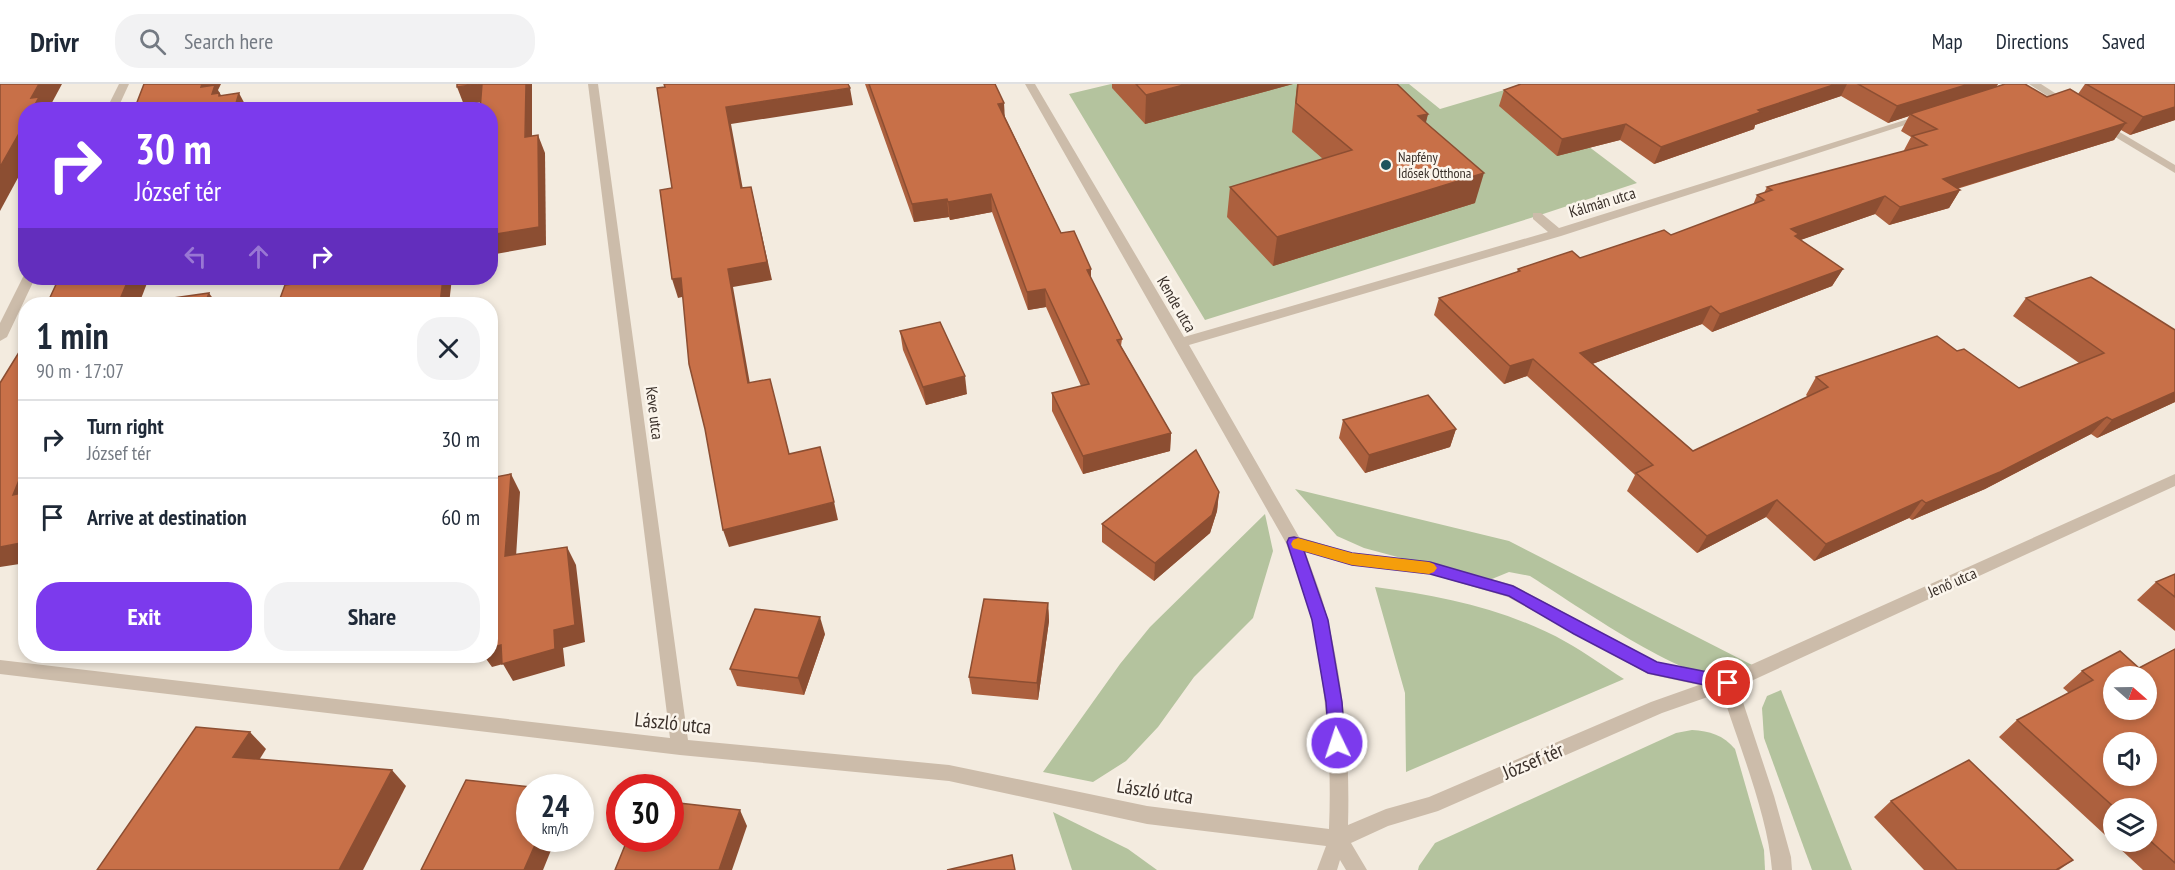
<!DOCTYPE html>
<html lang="en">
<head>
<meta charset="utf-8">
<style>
  body { margin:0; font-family:"PT Sans Narrow",sans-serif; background:#f2f2f3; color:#1f2937; height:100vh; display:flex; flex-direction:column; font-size:22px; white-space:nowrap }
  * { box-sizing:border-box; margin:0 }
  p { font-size:20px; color:#747a83 }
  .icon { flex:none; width:33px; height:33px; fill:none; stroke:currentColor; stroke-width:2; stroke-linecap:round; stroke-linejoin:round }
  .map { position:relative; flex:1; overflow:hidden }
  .details { position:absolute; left:18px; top:213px; width:480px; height:366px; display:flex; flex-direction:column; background:#fff; border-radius:24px; box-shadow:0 3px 9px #0003 }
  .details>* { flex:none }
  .guide { position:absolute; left:18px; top:18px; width:480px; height:183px; border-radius:24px; box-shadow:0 3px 9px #0003; background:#7c3aed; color:#fff; overflow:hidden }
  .needle { width:39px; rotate:110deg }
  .tools { position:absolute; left:2103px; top:582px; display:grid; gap:12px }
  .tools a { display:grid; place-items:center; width:54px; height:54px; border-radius:50%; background:#fff; box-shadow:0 3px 9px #0003; font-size:30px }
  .speed { position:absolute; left:516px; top:690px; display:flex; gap:12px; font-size:30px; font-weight:700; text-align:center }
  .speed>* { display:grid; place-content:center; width:78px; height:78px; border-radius:50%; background:#fff; box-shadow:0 3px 9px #0003; line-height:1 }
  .speed small { font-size:15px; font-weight:400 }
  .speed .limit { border:9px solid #d22; background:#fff; color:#111 }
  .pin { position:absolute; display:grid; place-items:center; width:51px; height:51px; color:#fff; margin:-26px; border:3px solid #fff; border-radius:50%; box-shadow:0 2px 6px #0007 }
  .me { position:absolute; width:66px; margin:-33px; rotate:356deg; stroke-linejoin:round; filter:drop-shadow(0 0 4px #0008) }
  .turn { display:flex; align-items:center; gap:21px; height:126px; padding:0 18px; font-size:27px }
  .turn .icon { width:78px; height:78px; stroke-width:2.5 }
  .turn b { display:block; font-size:42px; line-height:51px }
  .lanes { display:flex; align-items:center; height:57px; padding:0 18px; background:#0003; justify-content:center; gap:30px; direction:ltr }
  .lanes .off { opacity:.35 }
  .round { display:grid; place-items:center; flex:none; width:63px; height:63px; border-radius:24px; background:#f2f2f3 }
  .head { display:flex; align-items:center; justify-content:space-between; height:102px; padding:0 18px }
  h1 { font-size:36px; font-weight:700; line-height:45px }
  .button { display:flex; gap:12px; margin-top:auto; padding:12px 18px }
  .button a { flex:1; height:69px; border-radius:24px; background:#7c3aed; color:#fff; font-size:24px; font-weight:700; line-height:69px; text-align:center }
  .button a+a { background:#f2f2f3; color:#1f2937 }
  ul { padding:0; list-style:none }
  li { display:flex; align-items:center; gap:18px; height:78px; padding:0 18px; border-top:2px solid #e0e1e3 }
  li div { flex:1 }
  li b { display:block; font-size:22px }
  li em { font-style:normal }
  header { display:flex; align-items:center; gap:36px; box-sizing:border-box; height:84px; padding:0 30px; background:#fff; border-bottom:2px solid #e0e1e3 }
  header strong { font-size:28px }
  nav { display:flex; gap:33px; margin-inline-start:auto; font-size:21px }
  .search { width:420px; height:54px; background:#f2f2f3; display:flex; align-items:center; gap:15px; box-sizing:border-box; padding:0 21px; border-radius:24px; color:#747a83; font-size:22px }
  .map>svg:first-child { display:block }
  .green { fill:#b4c39e }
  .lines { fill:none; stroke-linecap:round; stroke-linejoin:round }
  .minor { fill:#ccbcaa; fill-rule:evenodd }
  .wall { fill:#ac603e; fill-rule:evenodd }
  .shaded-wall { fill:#8c4e32 }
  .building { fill:#c87048; stroke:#8c4e32; stroke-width:1.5; fill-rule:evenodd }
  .route { fill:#7c3aed; stroke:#51269a; stroke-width:1.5 }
  .slow { fill:#f59e0b }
  .poi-dot { fill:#1e545d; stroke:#fbf5ec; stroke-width:2 }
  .labels { text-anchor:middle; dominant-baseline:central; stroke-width:5; stroke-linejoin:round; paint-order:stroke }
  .far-poi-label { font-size:14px; fill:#3a302a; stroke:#fbf5ec; text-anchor:start }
  .street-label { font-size:16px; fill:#3a302a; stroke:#fbf5ec }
  .near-street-label { font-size:20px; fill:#3a302a; stroke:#fbf5ec }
</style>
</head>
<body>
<header>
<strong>Drivr</strong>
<div class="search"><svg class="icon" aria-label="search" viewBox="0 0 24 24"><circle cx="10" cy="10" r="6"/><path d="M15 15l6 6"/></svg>Search here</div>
<nav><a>Map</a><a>Directions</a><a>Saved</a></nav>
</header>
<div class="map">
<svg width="2175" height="786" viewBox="0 0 2175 786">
  <rect width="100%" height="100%" fill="#f3ebdf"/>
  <g class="green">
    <path d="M1111,0H1409L1440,25L1511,4L1637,99L1537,132L1205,236L1069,10Z"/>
    <path d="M1295,405L1509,457L1754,582C1745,586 1734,591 1724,593C1686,599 1567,515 1530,492L1509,488L1487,497L1364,464L1337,452Z"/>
    <path d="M1265,430L1273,467L1253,534L1194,593L1158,643L1126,677L1093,698L1043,688L1120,580L1150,543Z"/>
    <path d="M1375,503C1441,512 1507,525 1566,558C1586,569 1605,583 1624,595L1406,688L1405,609Z"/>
    <path d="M1781,606L1852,786H1812L1764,654L1762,624L1767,612Z"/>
    <path d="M1692,646C1710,647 1723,651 1735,665L1764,766L1765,786H1418L1419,782L1435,759L1676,649Z"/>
    <path d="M1053,728L1128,765L1157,786H1072Z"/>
  </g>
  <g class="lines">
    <g class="minor">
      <path d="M119,0H129L117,26H106Z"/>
      <path d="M588,0H598L688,656L949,681L1147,722L1329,745C1332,676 1326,606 1312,538C1306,511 1295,485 1286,459L1025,0H1035L1184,253L1548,148L1533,135V129H1541L1559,144L1921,31H1929L1930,33L1561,152L1189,261L1299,453L1352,469L1430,478L1513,501L1657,578L1726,592L2175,390V402L1738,603L1774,712L1791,773L1792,786H1772C1768,732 1739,661 1722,608L1662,629L1438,727L1388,742L1351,759L1367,786H1346L1340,776L1337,786H1317L1326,762L1147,740L949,697L680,671L0,590V576L670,654ZM1305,467L1352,481L1430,490L1508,513L1648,590L1699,601L1651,618L1429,713L1386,725L1348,741C1350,673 1344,603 1328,537C1323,513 1313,490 1305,467Z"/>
      <path d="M2029,0H2041L2075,22L2070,25L2066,24Z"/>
      <path d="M2101,37L2175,81V89L2097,42L2095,40Z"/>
      <path d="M24,191L26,194H35L7,253L0,257V239Z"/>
    </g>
  </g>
  <g class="wall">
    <path d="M865,0H995L1005,33L1061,149L1091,195L1122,255L1121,262L1171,349L1170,367L1083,390L1052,327V309L1081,302L1046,223L1028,226L992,128L950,136L949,133L914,138Z"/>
    <path d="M1112,0H1293L1145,40L1112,4Z"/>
    <path d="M1297,0H1397L1428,30L1425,39L1475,119L1273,182L1227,133L1230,103L1323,75L1292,48Z"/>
    <path d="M1521,0H1998L1996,3L2047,13L2078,10L2085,0H2175V36L2130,51L2121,46L2114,56L1957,105L1960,106L1949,124L1889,141L1875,130L1800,156L1843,185L1832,202L1712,248L1702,240L1592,280L1693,367L1808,313L1806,311L1816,293L1957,267L2019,304L2079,279L2013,232L2026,214L2175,318L2097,354L2091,350L1985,405L1912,436L1909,434L1814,477L1766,433L1697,469L1627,407L1635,391L1527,292L1504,300L1434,231L1439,214L1517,188L1518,185L1580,174L1671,151L1753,121L1757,111L1764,109L1767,103L1903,68L1911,53L1901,47L1909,32L1888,39L1841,12L1755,41L1754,45L1654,80L1620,56L1557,72L1499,22L1504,6Z"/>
    <path d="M900,247L967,310L926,321L903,266Z"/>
    <path d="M1343,336L1456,345L1450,363L1365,389L1339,354Z"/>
    <path d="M1219,408L1217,427L1210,449L1154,497L1102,458V440Z"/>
    <path d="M2175,490V547L2137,516L2156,498Z"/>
    <path d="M1048,519L1049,537L1038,616L972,610L969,593Z"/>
    <path d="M825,550L804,611L737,602L730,585Z"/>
    <path d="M2175,565V786H2143L1999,653L2017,636L2069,609L2063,604L2082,587L2139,584ZM2114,724H2146V758H2114Z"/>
    <path d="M1891,717L2073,776L2059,786H1924L1874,733Z"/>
  </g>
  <g class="shaded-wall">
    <path d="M39,0H62L48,26H32L31,14Z"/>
    <path d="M202,0H221L218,6L225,18L201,3Z"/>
    <path d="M478,0H482L489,17L464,21L457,3Z"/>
    <path d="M526,0H532V71L525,53Z"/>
    <path d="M1187,0H1293L1145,40L1146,11Z"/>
    <path d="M1836,0H1847L1841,12L1755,41L1754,45L1654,80L1661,63L1758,26Z"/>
    <path d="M1969,0H1998L1994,5L1910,30L1909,32L1888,39L1897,22Z"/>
    <path d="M850,4L853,21L731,40L746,122L741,104L726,23Z"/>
    <path d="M239,9L248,26H234Z"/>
    <path d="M1004,19L1005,36L998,20Z"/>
    <path d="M2175,23V36L2130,51L2143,33Z"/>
    <path d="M1428,30L1421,59L1418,32Z"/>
    <path d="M26,37V79L0,127V83Z"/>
    <path d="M2126,39L2114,56L1932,112L1943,95Z"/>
    <path d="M1626,40L1620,56L1557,72L1562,55Z"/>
    <path d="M538,51L545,69L546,161L490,171V151Z"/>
    <path d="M1484,89L1475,119L1273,182L1277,153Z"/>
    <path d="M751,103L772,196L733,203L753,317L748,299L728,185Z"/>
    <path d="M1960,106L1949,124L1889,141L1900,123Z"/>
    <path d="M991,110L992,128L950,136L948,118Z"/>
    <path d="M1885,112L1875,130L1795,158L1791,145Z"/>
    <path d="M947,115L949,133L914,138L912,120Z"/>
    <path d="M1091,185V203L1087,186Z"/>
    <path d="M1843,185L1832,202L1712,248L1720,230Z"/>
    <path d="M129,194H149L139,220H118Z"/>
    <path d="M443,194H452L449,220H440Z"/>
    <path d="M681,194L686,212L678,214L672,195Z"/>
    <path d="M1045,205L1046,223L1028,226L1027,208Z"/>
    <path d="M209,209L217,220H205Z"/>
    <path d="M1711,222L1702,240L1573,287L1580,269Z"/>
    <path d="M1533,275L1527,292L1504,300L1510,282Z"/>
    <path d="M965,292L967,310L926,321L923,303Z"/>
    <path d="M2175,308V318L2097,354L2112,336Z"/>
    <path d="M2107,333L2091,350L1985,405L1912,436L1926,419Z"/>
    <path d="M1456,345L1450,363L1365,389L1369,371Z"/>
    <path d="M1171,349L1170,367L1083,390V372Z"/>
    <path d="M26,379V423L13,411Z"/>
    <path d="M511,390L520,408L515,490L505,472Z"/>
    <path d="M1219,408L1217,427L1210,449L1154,497L1155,479Z"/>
    <path d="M1777,416L1766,433L1697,469L1707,452Z"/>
    <path d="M1922,416L1909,434L1814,477L1826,460Z"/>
    <path d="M834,418L838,436L729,463L723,446Z"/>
    <path d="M26,458V479L0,483V463Z"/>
    <path d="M567,463L576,481L585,558L563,564L565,582L513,597L503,580L492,583L484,572H490V564L554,546Z"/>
    <path d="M1048,519L1049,537L1038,616L1037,599Z"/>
    <path d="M820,533L825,550L804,611L798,594Z"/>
    <path d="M250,648L266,665L251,689L233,673Z"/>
    <path d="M392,686L406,702L363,786H339Z"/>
    <path d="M740,726L747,742L732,786H719Z"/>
    <path d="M538,754H556L543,786H524Z"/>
  </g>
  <g class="building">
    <path d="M0,0H39L31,14L39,13L32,26H26V37L0,83Z"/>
    <path d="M144,0H202L201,3L215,1L212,10L219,9V12L239,9L234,26H134Z"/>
    <path d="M457,0H478L457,3Z"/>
    <path d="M482,0H526L525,53L538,51L539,143L490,151V26H480Z"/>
    <path d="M664,0H848L850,4L726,23L741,104L751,103L767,178L728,185L748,299L770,295L789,370L820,363L834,418L723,446L705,345L689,280L681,194L672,195L660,106L672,104L657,4L665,3Z"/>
    <path d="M869,0H995L1004,19L998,20L1061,149L1074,147L1091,185L1087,186L1122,255L1117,256L1171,349L1083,372L1052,309L1089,300L1045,205L1027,208L991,110L948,118L947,115L912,120Z"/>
    <path d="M1136,0H1187L1146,11Z"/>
    <path d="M1298,0H1397L1428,30L1418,32L1484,89L1277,153L1230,103L1352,66L1296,19Z"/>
    <path d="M1521,0H1836L1758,26L1761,28L1661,63L1626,40L1562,55L1504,6Z"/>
    <path d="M1858,0H1969L1897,22Z"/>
    <path d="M2005,0H2025L2047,13L2070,5L2126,39L1943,95L1960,106L1900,123L1885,112L1791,145L1799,150L1795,152L1843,185L1720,230L1711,222L1580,269L1693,367L1828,303L1816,293L1937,252L1957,267L1964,265L2019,304L2104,269L2026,214L2091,193L2175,246V308L2112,336L2107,333L2000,388L1926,419L1922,416L1826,460L1777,416L1707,452L1636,389L1653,381L1533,275L1510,282L1439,214L1520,187L1518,185L1572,167L1580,174L1664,146L1671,151L1764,116L1757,111L1772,106L1767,103L1927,61L1912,52L1937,45L1910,30Z"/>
    <path d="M2086,0H2175V23L2143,33Z"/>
    <path d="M59,194H129L118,220H47Z"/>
    <path d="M309,194H443L440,220H278L285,201L308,198Z"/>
    <path d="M209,209L205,220H131Z"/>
    <path d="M940,238L965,292L923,303L900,247Z"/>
    <path d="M26,257V379L13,411L26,408V458L0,463V299Z"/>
    <path d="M1428,311L1456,345L1369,371L1343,336Z"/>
    <path d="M1196,366L1219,408L1212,431L1155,479L1102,440Z"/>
    <path d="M511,390L505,472L567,463L575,541L554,546L555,565L502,580L501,561L490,564V394Z"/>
    <path d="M2175,490V513L2156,498Z"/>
    <path d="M984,515L1048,519L1037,599L969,593Z"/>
    <path d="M755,525L820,533L798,594L730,585Z"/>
    <path d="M2175,565V779L2146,753V724H2115L2017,636L2093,596L2082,587L2120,567L2139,584ZM2114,592H2146V626H2114ZM2114,658H2146V692H2114Z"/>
    <path d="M196,643L250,648L233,673L392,686L339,786H97Z"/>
    <path d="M1969,676L2073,776L2056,786H1957L1891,717Z"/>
    <path d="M466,696L540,704H530V754H538L524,786H421Z"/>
    <path d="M670,718L740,726L719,786H615L628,754H670Z"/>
    <path d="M1012,771L1015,786H947Z"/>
  </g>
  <path class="route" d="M1294,453L1352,469L1430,478L1513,502L1657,578L1728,592L1734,594L1736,599L1734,604L1728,606L1648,589L1574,550L1509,512L1430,490L1352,481L1304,467L1328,536L1342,618L1345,659L1343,664L1337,666L1331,664L1329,659L1326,618L1312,536L1287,458L1289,454Z"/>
  <path class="slow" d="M1298,454L1352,469L1429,478L1434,480L1437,484L1434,488L1429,490L1352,481L1293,464L1291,460L1293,456Z"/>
  <circle class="poi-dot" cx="1386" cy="81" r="6"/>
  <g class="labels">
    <g class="far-poi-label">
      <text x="1398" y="73">Napfény<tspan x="1398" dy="16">Idősek Otthona</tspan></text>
    </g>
    <g class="street-label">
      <text transform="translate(1602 118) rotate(-17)">Kálmán utca</text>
      <text transform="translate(1177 220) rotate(60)">Kende utca</text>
      <text transform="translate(655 329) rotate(83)">Keve utca</text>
      <text transform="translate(1952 498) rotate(-24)">Jenő utca</text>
    </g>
    <g class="near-street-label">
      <text transform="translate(673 639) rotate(6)">László utca</text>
      <text transform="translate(1533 677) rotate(-23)">József tér</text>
      <text transform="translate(1155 707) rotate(9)">László utca</text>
    </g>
  </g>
</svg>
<div class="tools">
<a><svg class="needle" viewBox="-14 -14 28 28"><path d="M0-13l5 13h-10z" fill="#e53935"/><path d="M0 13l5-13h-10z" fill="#747a83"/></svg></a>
<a><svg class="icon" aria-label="sound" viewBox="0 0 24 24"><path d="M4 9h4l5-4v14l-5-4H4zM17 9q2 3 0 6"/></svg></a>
<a><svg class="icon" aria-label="layers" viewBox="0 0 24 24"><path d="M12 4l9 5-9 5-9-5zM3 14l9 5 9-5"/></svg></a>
</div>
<div class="speed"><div>24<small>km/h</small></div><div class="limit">30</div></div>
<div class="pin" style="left:1728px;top:599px;background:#d93025"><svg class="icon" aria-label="arrive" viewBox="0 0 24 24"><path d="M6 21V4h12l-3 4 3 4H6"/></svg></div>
<svg class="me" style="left:1337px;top:659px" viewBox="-20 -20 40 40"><circle r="17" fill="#7c3aed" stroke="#fff" stroke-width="3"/><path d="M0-11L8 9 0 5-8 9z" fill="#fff"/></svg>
<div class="guide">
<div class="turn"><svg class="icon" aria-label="right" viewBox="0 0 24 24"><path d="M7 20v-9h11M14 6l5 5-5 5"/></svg><div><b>30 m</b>József tér</div></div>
<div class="lanes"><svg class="icon off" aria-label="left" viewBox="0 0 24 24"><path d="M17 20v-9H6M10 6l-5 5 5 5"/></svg><svg class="icon off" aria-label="ahead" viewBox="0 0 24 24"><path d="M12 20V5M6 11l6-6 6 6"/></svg><svg class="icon" aria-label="right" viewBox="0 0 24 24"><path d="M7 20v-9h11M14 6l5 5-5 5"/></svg></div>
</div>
<section class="details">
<div class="head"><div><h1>1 min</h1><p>90 m · 17:07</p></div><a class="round"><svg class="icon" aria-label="close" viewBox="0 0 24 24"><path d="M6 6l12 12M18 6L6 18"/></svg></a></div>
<ul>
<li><svg class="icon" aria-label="right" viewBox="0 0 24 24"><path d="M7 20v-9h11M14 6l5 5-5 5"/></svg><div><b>Turn right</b><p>József tér</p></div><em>30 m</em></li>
<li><svg class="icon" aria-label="arrive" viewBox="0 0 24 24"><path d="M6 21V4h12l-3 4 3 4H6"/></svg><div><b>Arrive at destination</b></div><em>60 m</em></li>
</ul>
<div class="button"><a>Exit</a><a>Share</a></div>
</section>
</div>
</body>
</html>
